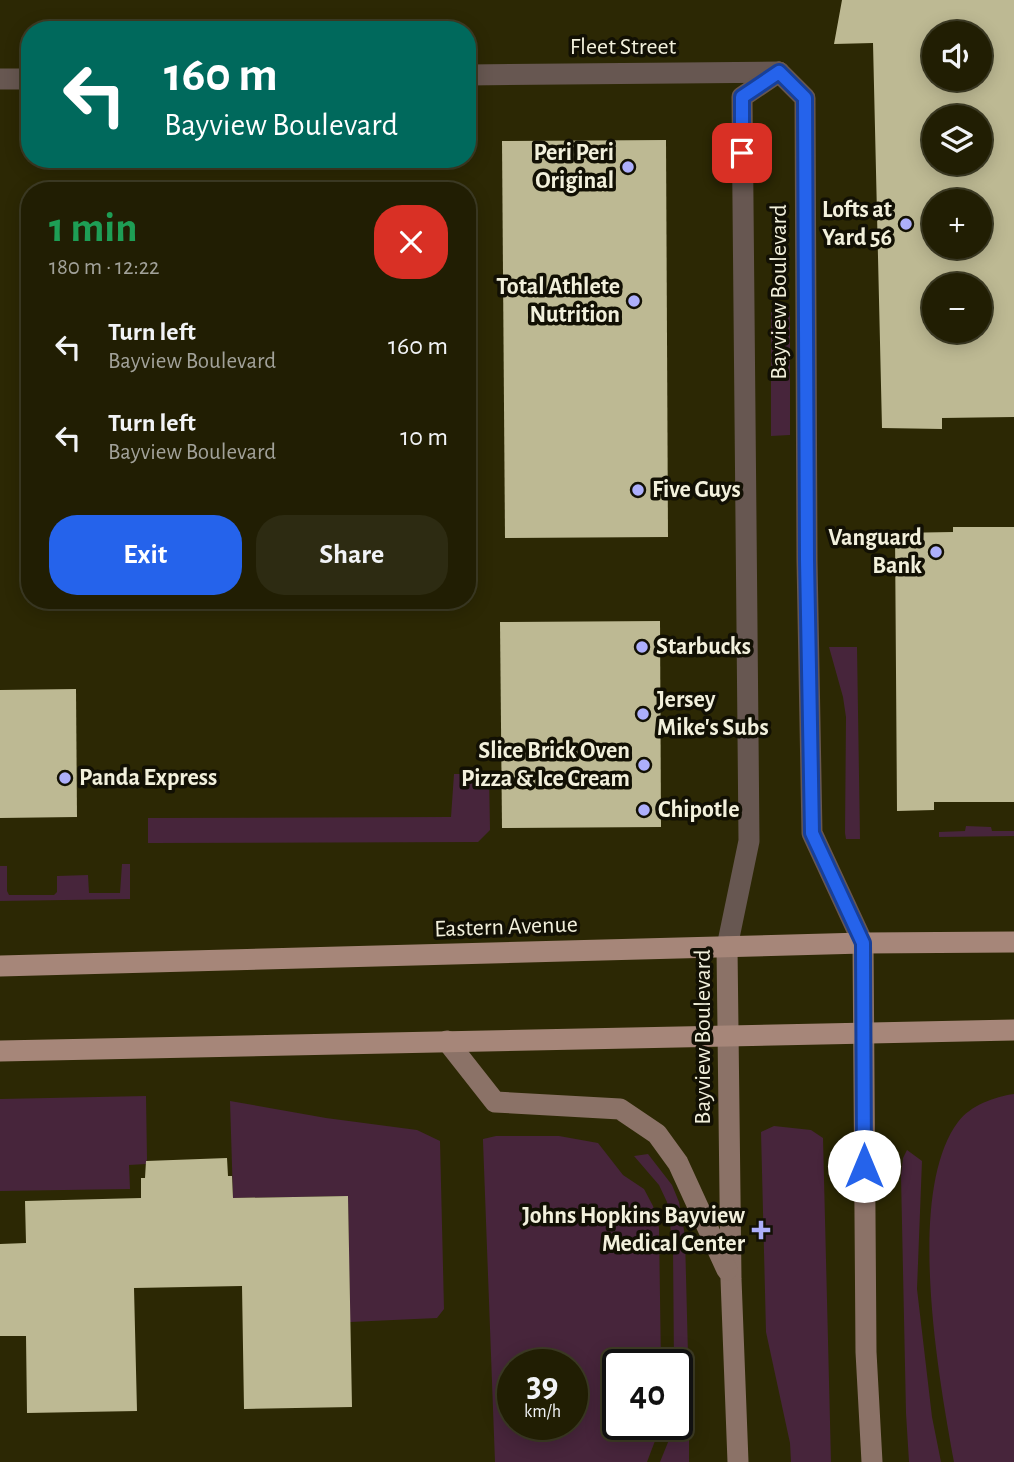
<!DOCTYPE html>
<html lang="en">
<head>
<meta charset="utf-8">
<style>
  body { margin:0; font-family:"Alegreya Sans",sans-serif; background:#2d2b12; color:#f1f3f6; height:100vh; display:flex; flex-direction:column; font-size:26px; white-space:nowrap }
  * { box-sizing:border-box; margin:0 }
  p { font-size:23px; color:#a2a29a }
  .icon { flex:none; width:38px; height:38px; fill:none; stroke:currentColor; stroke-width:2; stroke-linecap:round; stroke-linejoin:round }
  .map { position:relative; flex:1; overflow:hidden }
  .side { position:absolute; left:21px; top:182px; width:455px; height:427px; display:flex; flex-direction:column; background:#211e03; border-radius:28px; box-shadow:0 4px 18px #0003,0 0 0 2px #3e3c25 }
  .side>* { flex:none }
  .banner { position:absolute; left:21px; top:21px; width:455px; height:147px; border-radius:28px; box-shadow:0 4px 18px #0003,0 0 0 2px #3e3c25; background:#00695c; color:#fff; overflow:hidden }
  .controls { position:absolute; left:922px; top:21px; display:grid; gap:14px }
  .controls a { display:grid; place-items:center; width:70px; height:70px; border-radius:50%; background:#211e03; box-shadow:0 4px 18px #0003,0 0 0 2px #3e3c25; font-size:35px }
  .speed { position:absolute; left:497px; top:1349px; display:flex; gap:14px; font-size:35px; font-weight:700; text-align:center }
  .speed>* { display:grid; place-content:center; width:91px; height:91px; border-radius:50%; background:#211e03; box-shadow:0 4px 18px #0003,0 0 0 2px #3e3c25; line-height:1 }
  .speed small { font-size:18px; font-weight:400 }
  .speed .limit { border:4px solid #111; border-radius:10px; background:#fff; color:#111 }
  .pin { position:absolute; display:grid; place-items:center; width:60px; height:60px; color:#fff; margin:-30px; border-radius:14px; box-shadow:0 4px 10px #0006 }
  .me { position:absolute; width:77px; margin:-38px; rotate:0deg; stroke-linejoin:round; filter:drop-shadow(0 0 5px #0008) }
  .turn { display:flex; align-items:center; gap:24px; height:147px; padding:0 28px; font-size:32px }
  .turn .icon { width:91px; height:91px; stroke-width:2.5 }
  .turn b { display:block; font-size:49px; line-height:60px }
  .round { display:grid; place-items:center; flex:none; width:74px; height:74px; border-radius:28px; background:#2d2b12 }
  .headline { display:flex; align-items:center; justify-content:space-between; height:119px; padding:0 28px }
  h1 { font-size:42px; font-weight:600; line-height:52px; color:#1e9e55 }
  .button { display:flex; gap:14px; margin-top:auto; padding:14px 28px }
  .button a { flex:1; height:80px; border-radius:28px; background:#2563eb; color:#fff; font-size:28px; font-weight:600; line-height:80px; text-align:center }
  .button a+a { background:#2d2b12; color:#f1f3f6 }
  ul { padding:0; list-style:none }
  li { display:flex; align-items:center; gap:21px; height:91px; padding:0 28px }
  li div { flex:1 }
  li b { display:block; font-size:26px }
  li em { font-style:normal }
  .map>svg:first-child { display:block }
  .green { fill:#47253b; fill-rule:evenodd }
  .building { fill:#bdb993; fill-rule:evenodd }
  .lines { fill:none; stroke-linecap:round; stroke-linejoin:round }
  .street { stroke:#675751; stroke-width:21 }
  .secondary { stroke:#8b7267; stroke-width:21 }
  .primary { stroke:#a68679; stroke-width:21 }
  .route-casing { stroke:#184099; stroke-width:18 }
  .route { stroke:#2563eb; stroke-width:12 }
  .poi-dot { fill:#adaffb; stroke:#121004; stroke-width:2.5 }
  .labels { text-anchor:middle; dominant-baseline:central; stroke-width:7; stroke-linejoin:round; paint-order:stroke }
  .street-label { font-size:24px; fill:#f2f0dc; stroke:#121004 }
  .poi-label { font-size:24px; font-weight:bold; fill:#f2f0dc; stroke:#121004; text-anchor:end }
</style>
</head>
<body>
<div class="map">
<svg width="1014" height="1462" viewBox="0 0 1014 1462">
  <rect width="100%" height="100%" fill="#2c2804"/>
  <g class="green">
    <path d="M771,312H790V435L771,436Z"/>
    <path d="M829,647H857L860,839H846L845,833L846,717L843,697Z"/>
    <path d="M454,774H489L490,830L478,842L148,843V818L451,817Z"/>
    <path d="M966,826L991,827L992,831H1014V836L939,837V832L965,831Z"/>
    <path d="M122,864H130V899L0,901V866H7V891L9,895H54L57,892V876L88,875L89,893H120Z"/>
    <path d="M1014,1094V1462H954C939,1379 905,1193 958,1122C971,1105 994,1097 1014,1094Z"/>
    <path d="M146,1096L147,1159L146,1164L129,1165L130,1189L0,1191V1099Z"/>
    <path d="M230,1101L326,1118L417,1130L440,1141L444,1309L437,1318L350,1322L348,1196L233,1198Z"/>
    <path d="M774,1126L811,1130L823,1138L831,1462H791L790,1443L766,1332L761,1132Z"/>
    <path d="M496,1136H559L598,1143L623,1175L644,1189L653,1206L659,1228L661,1365H618V1424L661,1425L647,1462H495L483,1141V1139ZM572,1365V1424H513V1365Z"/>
    <path d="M907,1150L922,1161L917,1289L932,1417L941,1462H909L906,1413L901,1176L903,1158Z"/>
    <path d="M648,1154L672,1185L679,1202L685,1236L689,1395H677V1365H674L673,1247L667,1202L659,1185L634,1156Z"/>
    <path d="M677,1420H689V1462H660Z"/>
  </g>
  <g class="building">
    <path d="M842,0H1014V417L942,418V429L882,428L873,43L834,44ZM934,33H980V79H934ZM934,117H980V163H934ZM934,201H980V247H934ZM934,285H980V331H934Z"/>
    <path d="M666,140L668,537L505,538L502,141Z"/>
    <path d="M953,527H1014V802H934V810L897,811L895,533L953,532Z"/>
    <path d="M660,621L661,827L502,828L500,622Z"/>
    <path d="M76,689L77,817L0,818V690Z"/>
    <path d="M227,1158L228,1176H232L233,1198L348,1196L352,1407L244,1409L242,1286L134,1288L137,1411L27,1413L26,1336H0V1244L26,1243L25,1201L141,1198V1178H145L146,1161Z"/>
  </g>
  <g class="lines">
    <g class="street">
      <path d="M779,72L805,98L807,560L812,833L863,943"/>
      <path d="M467,75L779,72"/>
      <path d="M0,79H30"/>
      <path d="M727,947L749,841L742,97L779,72"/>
    </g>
    <g class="secondary">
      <path d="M863,943L866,1352L872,1462"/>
      <path d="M727,947L731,1279L738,1462"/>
      <path d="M447,1041L495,1102L620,1109L657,1134L678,1163L727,1270"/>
    </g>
    <g class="primary">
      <path d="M0,966L863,943L1014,942"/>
      <path d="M0,1051L1014,1030"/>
    </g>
  </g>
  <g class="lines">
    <defs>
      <path id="route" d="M742,153V97L779,72L805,98L807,560L812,833L863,943L864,1166"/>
    </defs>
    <use href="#route" class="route-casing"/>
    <use href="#route" class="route"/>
  </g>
  <g class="poi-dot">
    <circle cx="628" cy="167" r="7"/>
    <circle cx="906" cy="224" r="7"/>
    <circle cx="634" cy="301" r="7"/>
    <circle cx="638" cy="490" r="7"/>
    <circle cx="936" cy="552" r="7"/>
    <circle cx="642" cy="647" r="7"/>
    <circle cx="643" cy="714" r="7"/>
    <circle cx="644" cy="765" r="7"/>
    <circle cx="65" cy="778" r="7"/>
    <circle cx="644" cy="810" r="7"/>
    <path d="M757.5 1219.5h7v7h7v7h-7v7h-7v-7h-7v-7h7z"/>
  </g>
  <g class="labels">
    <g class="street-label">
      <text x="623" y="47">Fleet Street</text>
      <text transform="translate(779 292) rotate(-90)">Bayview Boulevard</text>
      <text transform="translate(506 927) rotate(-2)">Eastern Avenue</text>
      <text transform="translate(703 1037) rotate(-90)">Bayview Boulevard</text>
    </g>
    <g class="poi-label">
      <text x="614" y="153">Peri Peri<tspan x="614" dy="28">Original</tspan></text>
      <text x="892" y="210">Lofts at<tspan x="892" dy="28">Yard 56</tspan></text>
      <text x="620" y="287">Total Athlete<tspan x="620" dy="28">Nutrition</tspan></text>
      <text x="652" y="490" text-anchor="start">Five Guys</text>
      <text x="922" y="538">Vanguard<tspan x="922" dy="28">Bank</tspan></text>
      <text x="656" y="647" text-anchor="start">Starbucks</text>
      <text x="657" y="700" text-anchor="start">Jersey<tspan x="657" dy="28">Mike's Subs</tspan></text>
      <text x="630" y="751">Slice Brick Oven<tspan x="630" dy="28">Pizza &amp; Ice Cream</tspan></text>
      <text x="79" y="778" text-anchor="start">Panda Express</text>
      <text x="658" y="810" text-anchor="start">Chipotle</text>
      <text x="745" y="1216">Johns Hopkins Bayview<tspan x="745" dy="28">Medical Center</tspan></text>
    </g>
  </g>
</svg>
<div class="controls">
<a><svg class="icon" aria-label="sound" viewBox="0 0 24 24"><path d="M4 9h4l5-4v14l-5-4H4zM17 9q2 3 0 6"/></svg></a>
<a><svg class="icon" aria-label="layers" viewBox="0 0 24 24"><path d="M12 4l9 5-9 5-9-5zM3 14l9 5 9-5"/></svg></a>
<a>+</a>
<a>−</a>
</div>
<div class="speed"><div>39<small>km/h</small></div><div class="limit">40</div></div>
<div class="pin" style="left:742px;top:153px;background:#d93025"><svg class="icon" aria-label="arrive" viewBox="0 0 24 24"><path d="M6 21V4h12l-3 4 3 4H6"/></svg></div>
<svg class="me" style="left:864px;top:1166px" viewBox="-20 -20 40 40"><circle r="19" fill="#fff"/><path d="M0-13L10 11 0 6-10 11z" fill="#2563eb"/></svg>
<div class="banner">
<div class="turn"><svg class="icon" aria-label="left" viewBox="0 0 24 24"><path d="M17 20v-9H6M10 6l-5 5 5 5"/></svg><div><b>160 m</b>Bayview Boulevard</div></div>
</div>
<section class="side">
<div class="headline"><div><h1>1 min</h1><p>180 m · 12:22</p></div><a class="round" style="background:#d93025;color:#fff"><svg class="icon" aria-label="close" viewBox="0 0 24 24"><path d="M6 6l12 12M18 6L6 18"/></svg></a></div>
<ul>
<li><svg class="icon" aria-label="left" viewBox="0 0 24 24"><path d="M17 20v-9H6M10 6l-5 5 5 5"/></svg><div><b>Turn left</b><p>Bayview Boulevard</p></div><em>160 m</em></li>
<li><svg class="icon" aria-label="left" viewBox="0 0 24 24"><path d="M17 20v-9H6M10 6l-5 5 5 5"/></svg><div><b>Turn left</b><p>Bayview Boulevard</p></div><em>10 m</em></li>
</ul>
<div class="button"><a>Exit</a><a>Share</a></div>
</section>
</div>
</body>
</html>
